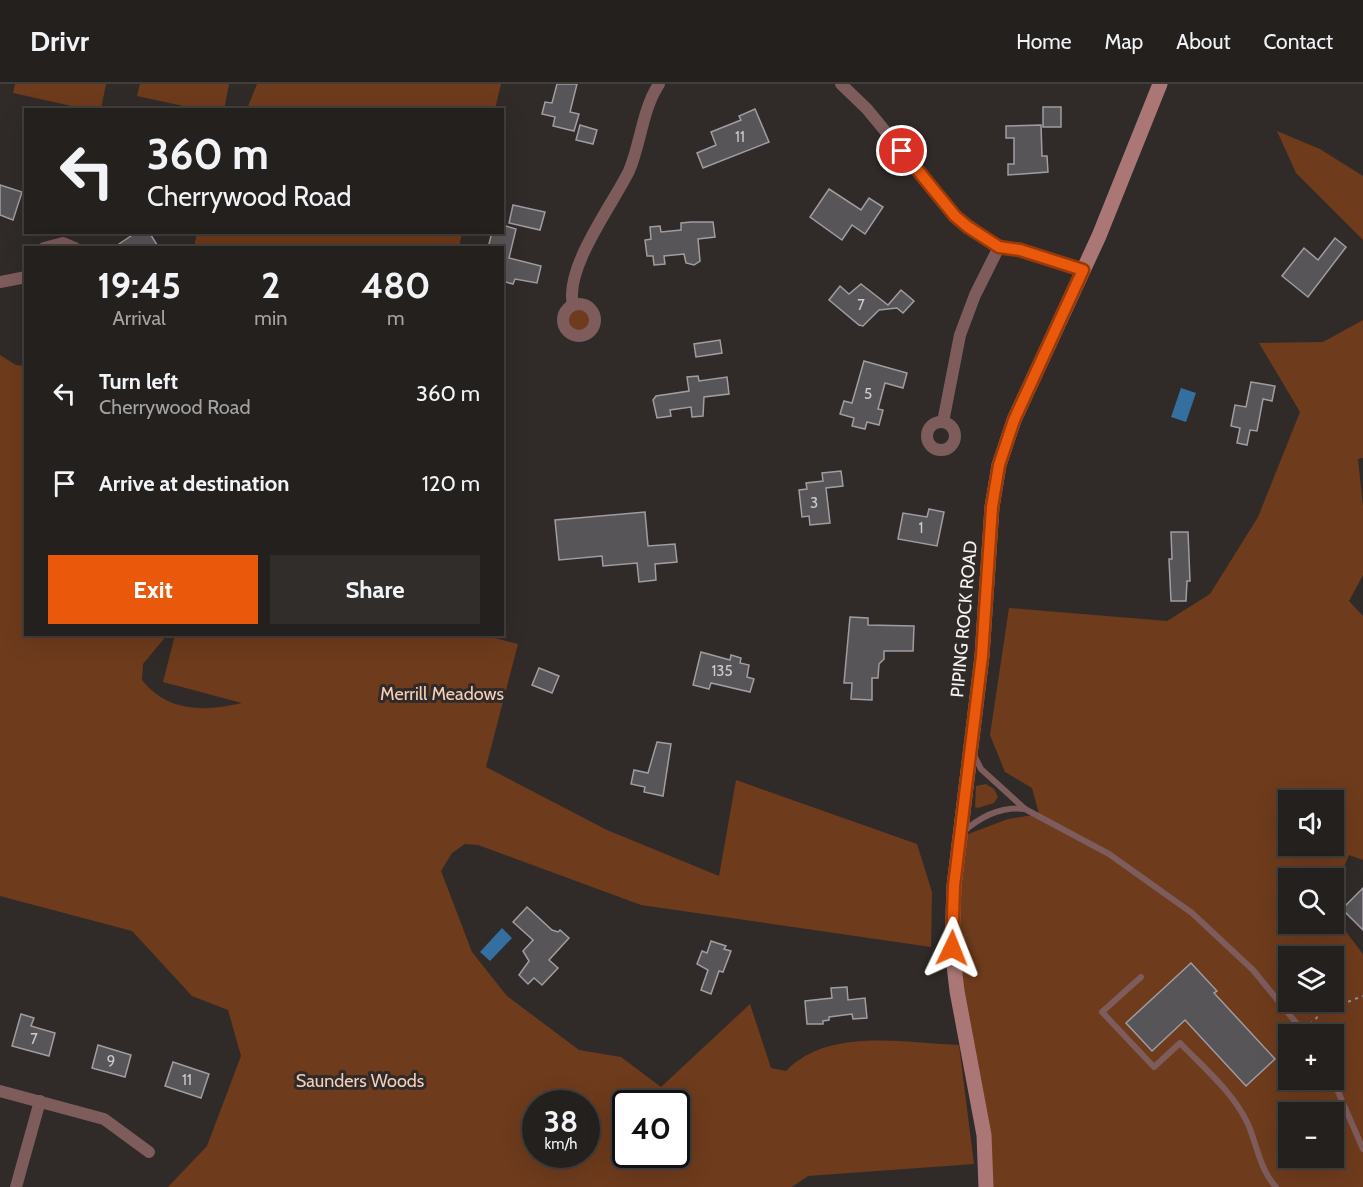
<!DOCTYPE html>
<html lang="en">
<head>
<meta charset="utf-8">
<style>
  body { margin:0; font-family:Cabin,sans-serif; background:#302d2b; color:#f1f3f6; height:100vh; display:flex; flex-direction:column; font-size:22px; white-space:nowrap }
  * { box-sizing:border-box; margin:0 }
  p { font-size:20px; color:#a3a3a4 }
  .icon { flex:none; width:33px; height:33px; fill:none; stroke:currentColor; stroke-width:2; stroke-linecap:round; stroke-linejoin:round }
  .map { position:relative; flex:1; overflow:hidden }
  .side { position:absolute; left:24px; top:162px; width:480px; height:390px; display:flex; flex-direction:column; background:#24201e; border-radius:0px; box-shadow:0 6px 24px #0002,0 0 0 2px #413e3c }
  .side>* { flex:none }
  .guide { position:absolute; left:24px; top:24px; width:480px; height:126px; border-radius:0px; box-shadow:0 6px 24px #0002,0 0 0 2px #413e3c; background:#24201e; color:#f1f3f6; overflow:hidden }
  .tools { position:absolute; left:1278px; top:706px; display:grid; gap:12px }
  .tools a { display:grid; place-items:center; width:66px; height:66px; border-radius:0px; background:#24201e; box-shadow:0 6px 24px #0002,0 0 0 2px #413e3c; font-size:30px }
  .speed { position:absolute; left:522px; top:1006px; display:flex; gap:12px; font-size:30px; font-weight:700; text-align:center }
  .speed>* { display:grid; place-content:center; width:78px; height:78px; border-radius:50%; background:#24201e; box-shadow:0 6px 24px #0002,0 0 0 2px #413e3c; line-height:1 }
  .speed small { font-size:15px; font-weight:400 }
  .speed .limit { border:3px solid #111; border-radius:9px; background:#fff; color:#111 }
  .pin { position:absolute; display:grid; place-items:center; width:51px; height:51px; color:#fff; margin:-26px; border:3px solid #fff; border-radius:50%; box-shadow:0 2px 6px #0007 }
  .me { position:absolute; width:66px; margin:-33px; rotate:2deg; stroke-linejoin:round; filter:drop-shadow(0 0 4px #0008) }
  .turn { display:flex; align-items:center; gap:21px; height:126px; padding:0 24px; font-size:27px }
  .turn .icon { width:78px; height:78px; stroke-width:2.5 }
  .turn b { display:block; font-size:42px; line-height:51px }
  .eta { display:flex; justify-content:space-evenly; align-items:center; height:102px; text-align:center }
  .eta b { font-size:36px; font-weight:700; line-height:42px }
  .action { display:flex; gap:12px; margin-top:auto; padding:12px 24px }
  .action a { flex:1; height:69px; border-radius:0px; background:#ea580c; color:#fff; font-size:24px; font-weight:700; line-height:69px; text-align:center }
  .action a+a { background:#302d2b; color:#f1f3f6 }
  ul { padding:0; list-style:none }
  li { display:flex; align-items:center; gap:18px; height:90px; padding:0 24px }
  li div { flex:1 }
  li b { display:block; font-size:22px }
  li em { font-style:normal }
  header { display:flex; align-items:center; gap:36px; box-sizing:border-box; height:84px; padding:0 30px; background:#24201e; border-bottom:2px solid #413e3c }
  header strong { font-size:28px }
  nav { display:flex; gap:33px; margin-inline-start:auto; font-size:21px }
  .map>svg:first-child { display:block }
  .green { fill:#6e3b1c; fill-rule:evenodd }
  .water { fill:#356f9f }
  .building { fill:#585559; stroke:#a09ca2; stroke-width:1.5 }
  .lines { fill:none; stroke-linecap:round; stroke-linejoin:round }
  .path { stroke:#979290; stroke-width:2; stroke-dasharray:3 4.5; stroke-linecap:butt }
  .lane { stroke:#7e5c5c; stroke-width:6 }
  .street { stroke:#7e5c5c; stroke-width:12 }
  .secondary { stroke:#ab7776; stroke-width:15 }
  .route-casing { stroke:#983908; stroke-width:15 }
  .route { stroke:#ea580c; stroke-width:10 }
  .labels { text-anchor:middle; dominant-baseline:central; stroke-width:6; stroke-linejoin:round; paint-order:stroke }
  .number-label { font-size:15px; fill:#cecbcb }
  .street-label { font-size:18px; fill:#f6f2f1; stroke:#302b28 }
  .park-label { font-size:18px; fill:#f4ceba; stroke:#302b28 }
</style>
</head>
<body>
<header>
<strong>Drivr</strong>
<nav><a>Home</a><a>Map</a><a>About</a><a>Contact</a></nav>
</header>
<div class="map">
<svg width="1363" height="1103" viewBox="0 0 1363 1103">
  <rect width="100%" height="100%" fill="#302b28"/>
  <g class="green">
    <path d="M15,0H106L101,25H85L13,9Z"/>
    <path d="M140,0H229L224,26L197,25L137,12Z"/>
    <path d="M257,0H501L495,25H247Z"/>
    <path d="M1277,47L1320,65L1363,92V156L1296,89Z"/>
    <path d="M197,149V148L462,149L459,163H194Z"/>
    <circle cx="579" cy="236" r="11"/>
    <path d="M1363,236V374L1358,375L1363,422V491L1349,517L1363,532V776L1349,771L1334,807V795H1288V840H1334V832L1363,870V1103H986L956,867L963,752L1008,735L1039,730L1032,704L1005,688L990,651L1009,524L1167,537L1210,510L1258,433L1300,328L1259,259L1323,258ZM1288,717H1334V762H1288ZM1288,873H1334V918H1288ZM1288,951H1334V996H1288ZM1288,1029H1334V1074H1288Z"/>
    <path d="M0,271L16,281L25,282L26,550L167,551L143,580L142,596C167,628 205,628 242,619L163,598L175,551H483L518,560L486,683L607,746L719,792L736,696L917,760L932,808L931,863L641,821L478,761L465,760L452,769L441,787L472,868L507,912L579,966L621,973L661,1003L750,920L771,984L786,987C828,943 905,959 959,961L974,1080L808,1092L792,1103H168L207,1062L241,972L228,926L192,912L132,847L0,812ZM536,1020H586V1071H536ZM626,1020H676V1071H626Z"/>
    <path d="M986,700L994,705L998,713L994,719L978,724L975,723L976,702Z"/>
  </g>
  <g class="water">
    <path d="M1181,304L1196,309L1186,338L1171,333Z"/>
    <path d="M502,844L512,854L490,877L480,868Z"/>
  </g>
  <g class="building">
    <path d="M557,0H577L570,28L579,30L574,47L553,42L555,33L542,30L545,18L552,19Z"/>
    <rect x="1043" y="23" width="18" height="20"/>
    <path d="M755,25L769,58L703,84L697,69L716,61L711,48L741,36L739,32Z"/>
    <path d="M580,41L597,46L593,60L576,56Z"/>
    <path d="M1041,41L1042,72H1047L1048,88L1008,91V80H1014V54H1006V42Z"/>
    <path d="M0,101L22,108L13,136L0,131Z"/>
    <path d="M829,105L861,126L869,114L883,123L865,150L852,141L842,156L810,133Z"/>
    <path d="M513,121L545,128L540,146L509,139Z"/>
    <path d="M691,138H713L715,153L698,155L700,177L694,181L686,179L684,170L664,172L665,180L654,181L653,172H647L645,156L651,155L650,143L660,142L661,148L681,146V139Z"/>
    <path d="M502,141L516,145L509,174L541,182L537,199L515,195L513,200L502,197V164H488L492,148H502Z"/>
    <path d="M137,148H149L159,164H113Z"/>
    <path d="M1335,154L1346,163L1308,213L1282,192L1304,164L1318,176Z"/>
    <path d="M861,200L888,221L901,206L914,217L903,229L897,224L879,226L863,242L859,241L829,216L840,202L849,210Z"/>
    <path d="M720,256L722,269L696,273L694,260Z"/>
    <path d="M864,277L907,289L903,304L885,299L878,325L883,326L879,341L867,338L865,345L852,342L854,334L840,330L844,317L852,319Z"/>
    <path d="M698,292L699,297L727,293L729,310L704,313L703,332L692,333L691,323L670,326L671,332L657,334L653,316L656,312L689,307L687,293Z"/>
    <path d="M1251,298L1275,302L1272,317L1263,315L1257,347L1250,346L1247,361L1237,359L1240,344L1231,342L1235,321L1246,323Z"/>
    <path d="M841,387L843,402L826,404L830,439L810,441L809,432L802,433L799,406L807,405L806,399L823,397L822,389Z"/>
    <path d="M929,425L944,428L937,462L898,455L903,429L927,433Z"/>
    <path d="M645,428L648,462L675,460L677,478L655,480L656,496L639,498L637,479L603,482L602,472L559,476L555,436Z"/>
    <path d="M1171,448H1188L1190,497H1187L1186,517H1171L1169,475H1172Z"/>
    <path d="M850,533L868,534V541L914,542L913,567H884V575L879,580L878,594H872V616L851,615L852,599H844Z"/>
    <path d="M701,568L730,576L731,571L741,574L740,579L749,581L747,593L754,595L750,608L711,599L709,605L693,601Z"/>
    <path d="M539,584L559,592L552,609L532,601Z"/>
    <path d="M657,658L671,660L663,712L644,708L645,703L631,700L634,686L648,689Z"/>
    <path d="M1363,804V846L1342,825Z"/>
    <path d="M527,823L552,846L558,848L560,846L569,854L549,876L558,884L542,901L534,894L528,900L519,891L529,877L523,867L533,856L513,838Z"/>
    <path d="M711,857L726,862L724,865L731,867L723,888L719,887L711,910L701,906L708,886L697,880L702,867L707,869Z"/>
    <path d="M1191,879L1217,907L1214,909L1275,975L1246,1002L1185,936L1152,967L1126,939Z"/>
    <path d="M847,903L848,916L865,914L867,934L853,935L852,930L829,933V936L823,937V940H807L805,917L832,914L831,904Z"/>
    <path d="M21,930L34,934L31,942L55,949L49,972L12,962Z"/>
    <path d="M98,961L131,971L125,993L92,984Z"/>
    <path d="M173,978L209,990L201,1014L165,1002Z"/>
  </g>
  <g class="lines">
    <path class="path" d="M1310,940L1324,927L1363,912"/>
    <g class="lane">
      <path d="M975,673L981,685L1025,725L1109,770L1192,829L1253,886L1306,951"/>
      <path d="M963,748C980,733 1002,722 1025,725"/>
      <path d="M1141,893L1102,928L1154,983L1180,959C1204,984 1233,1008 1248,1040C1257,1061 1260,1086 1276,1103"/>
      <path d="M1333,996L1363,1065"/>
    </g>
    <g class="street">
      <path d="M841,0L867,25L955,132L999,163L1020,166L1083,186"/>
      <path d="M44,164L63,159L75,164"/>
      <path d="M0,198L26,193"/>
      <circle cx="579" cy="236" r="16"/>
      <path d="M573,221C564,184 613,120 629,87C641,59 642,26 659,0"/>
      <path d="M943,338L960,251L975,211L999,163"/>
      <circle cx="941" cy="352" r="14"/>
      <path d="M0,1007L104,1035L149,1068"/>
      <path d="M16,1103L40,1017"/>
    </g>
    <path class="secondary" d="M986,1103L984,1051L957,907L952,864L954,802L982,572L992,423L999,381L1014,336L1099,152L1160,0"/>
  </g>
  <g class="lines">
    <defs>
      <path id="route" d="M902,67L955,132L968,143L999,163L1020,166L1083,186L1014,336L999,381L992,423L982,572L954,802L952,864"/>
    </defs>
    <use href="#route" class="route-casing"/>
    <use href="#route" class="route"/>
  </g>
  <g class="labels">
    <g class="number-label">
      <text x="740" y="53">11</text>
      <text x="861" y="221">7</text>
      <text x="868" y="310">5</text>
      <text x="814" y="419">3</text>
      <text x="921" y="444">1</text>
      <text x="722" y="587">135</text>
      <text x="34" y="955">7</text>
      <text x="111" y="977">9</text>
      <text x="187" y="996">11</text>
    </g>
    <g class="street-label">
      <text transform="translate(964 535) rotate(-85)">PIPING ROCK ROAD</text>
    </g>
    <g class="park-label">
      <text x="442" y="610">Merrill Meadows</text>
      <text x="360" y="997">Saunders Woods</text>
    </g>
  </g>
</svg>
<div class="tools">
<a><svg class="icon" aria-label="sound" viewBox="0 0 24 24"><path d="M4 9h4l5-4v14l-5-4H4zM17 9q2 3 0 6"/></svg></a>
<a><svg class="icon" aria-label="search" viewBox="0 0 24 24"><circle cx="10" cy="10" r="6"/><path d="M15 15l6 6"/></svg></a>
<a><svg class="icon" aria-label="layers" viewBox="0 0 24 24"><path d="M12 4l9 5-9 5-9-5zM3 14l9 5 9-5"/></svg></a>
<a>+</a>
<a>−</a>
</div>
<div class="speed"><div>38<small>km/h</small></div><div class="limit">40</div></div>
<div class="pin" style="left:902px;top:67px;background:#d93025"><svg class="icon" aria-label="arrive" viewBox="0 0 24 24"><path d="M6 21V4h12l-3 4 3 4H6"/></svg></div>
<svg class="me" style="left:952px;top:864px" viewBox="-20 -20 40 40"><path d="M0-17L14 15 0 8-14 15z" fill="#ea580c" stroke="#fff" stroke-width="4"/></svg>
<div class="guide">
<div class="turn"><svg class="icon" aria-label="left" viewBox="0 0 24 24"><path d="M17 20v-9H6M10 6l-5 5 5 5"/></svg><div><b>360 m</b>Cherrywood Road</div></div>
</div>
<section class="side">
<div class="eta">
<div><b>19:45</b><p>Arrival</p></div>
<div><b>2</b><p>min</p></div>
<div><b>480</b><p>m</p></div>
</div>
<ul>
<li><svg class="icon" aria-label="left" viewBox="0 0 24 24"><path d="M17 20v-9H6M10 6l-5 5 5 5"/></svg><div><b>Turn left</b><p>Cherrywood Road</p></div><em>360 m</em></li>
<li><svg class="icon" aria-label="arrive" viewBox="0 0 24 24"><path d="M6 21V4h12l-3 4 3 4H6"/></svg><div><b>Arrive at destination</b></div><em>120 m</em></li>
</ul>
<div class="action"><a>Exit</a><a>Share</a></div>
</section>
</div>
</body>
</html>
